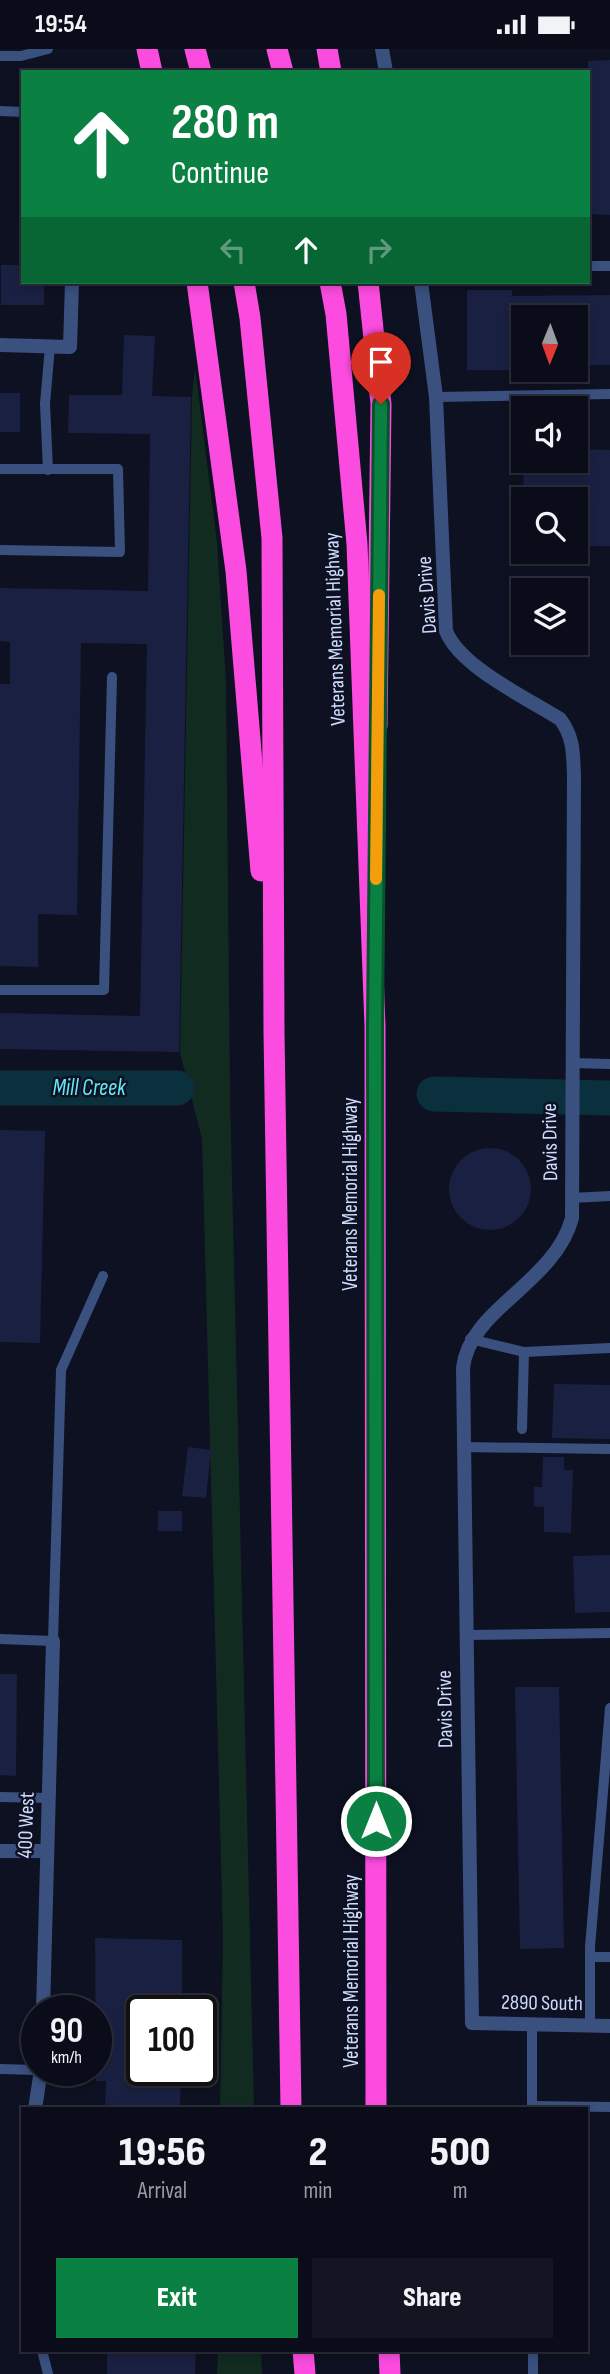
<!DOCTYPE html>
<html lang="en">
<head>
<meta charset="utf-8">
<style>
  body { margin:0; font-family:"Sofia Sans Condensed",sans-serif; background:#131622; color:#f1f3f6; height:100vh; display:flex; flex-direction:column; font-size:26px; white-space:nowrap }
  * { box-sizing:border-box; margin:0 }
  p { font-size:23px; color:#999ca2 }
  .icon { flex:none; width:38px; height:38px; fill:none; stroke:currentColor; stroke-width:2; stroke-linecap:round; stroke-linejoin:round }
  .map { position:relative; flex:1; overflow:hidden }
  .panel { position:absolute; left:21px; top:2058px; width:567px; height:245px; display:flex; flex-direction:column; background:#0a0d19; border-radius:0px; box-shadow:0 4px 10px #0003,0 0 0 2px #2a2d38 }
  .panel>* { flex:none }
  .guide { position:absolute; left:21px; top:21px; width:569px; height:214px; border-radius:0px; box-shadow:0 4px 10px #0003,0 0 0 2px #2a2d38; background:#0b8043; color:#fff; overflow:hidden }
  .needle { width:46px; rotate:181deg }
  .fabs { position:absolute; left:511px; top:256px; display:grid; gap:14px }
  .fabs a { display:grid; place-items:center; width:77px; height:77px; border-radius:0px; background:#0a0d19; box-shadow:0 4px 10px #0003,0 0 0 2px #2a2d38; font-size:35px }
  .speed { position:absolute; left:21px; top:1946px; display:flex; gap:14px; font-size:35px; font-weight:700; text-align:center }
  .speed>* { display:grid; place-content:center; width:91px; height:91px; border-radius:50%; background:#0a0d19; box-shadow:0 4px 10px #0003,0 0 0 2px #2a2d38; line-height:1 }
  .speed small { font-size:18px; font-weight:400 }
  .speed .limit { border:4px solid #111; border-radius:10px; background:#fff; color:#111 }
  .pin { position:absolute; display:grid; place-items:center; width:60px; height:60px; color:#fff; margin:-72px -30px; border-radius:50% 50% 50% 0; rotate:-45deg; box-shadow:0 0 7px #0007 }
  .pin .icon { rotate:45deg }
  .me { position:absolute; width:77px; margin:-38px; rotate:0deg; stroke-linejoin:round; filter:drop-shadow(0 0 5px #0008) }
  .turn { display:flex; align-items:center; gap:24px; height:147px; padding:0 35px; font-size:32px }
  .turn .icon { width:91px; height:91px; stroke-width:2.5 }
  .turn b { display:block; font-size:49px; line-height:60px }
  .lanes { display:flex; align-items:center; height:66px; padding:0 35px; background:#0003; justify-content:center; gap:35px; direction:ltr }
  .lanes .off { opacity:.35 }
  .eta { display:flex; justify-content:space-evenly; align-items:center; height:119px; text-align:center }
  .eta b { font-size:42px; font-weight:800; line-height:49px }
  .action { display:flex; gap:14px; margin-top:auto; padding:14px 35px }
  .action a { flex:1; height:80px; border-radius:0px; background:#0b8043; color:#fff; font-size:28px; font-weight:800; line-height:80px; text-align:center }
  .action a+a { background:#131622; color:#f1f3f6 }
  .status { display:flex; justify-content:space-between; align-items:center; height:49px; padding:0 35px; background:#0a0d19; direction:ltr }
  .status svg { height:19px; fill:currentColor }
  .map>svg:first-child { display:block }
  .green { fill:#112b20 }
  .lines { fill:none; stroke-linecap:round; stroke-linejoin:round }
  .river { stroke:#0a2f3d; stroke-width:35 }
  .building { fill:#1a2041 }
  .lane { stroke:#3a507f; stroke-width:10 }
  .street { stroke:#3a507f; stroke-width:14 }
  .highway { stroke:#fb4cdf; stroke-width:21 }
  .route-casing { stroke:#07532c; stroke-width:18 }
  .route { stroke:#0b8043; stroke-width:12 }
  .slow { stroke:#f59e0b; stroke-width:12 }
  .labels { text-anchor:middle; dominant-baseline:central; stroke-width:5; stroke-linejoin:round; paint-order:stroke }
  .street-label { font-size:21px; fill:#cedafe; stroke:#0e1121 }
  .water-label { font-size:23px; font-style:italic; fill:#5fecfb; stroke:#0e1121 }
</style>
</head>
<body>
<div class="status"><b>19:54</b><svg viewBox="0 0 49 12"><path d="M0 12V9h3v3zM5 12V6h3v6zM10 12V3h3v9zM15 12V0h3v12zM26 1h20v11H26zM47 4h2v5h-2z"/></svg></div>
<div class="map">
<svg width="610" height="2325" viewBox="0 0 610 2325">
  <rect width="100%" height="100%" fill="#0e1121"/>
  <g class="green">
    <path d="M195,319L217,493L226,633L230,1046L254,2060H220L223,1889L202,1090L180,1004L192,347Z"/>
    <path d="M218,2301H261L262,2325H217Z"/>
  </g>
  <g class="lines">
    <g class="river">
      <path d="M0,1039H177"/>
      <path d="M434,1045L610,1049"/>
    </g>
  </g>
  <g class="building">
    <path d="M610,11V166L588,165V12Z"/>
    <path d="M1,216H19L23,233H44V256H1Z"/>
    <path d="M467,241H512V247L610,246V316H576V268H523V317H512V321H467Z"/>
    <path d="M124,286L155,287L152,347L191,348L179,1003L0,1000V964L140,967L147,595L81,594L77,866L38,865V918L0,917V635H10V593L0,592V539L148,542L150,385L68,384L69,346H122Z"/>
    <rect x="0" y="344" width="20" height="39"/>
    <path d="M576,400L610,401V497H576V450H523L524,411H576Z"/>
    <path d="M0,1081L45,1082L40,1294L0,1293Z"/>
    <circle cx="490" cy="1140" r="41"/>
    <path d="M554,1335L610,1336V1390L552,1389Z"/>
    <path d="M188,1398L211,1401L206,1449L182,1447Z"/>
    <path d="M543,1408H564V1421H573L571,1484L544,1483V1458L534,1457V1438H542Z"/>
    <rect x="158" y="1462" width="24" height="20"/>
    <path d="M610,1506V1563L575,1564L573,1507Z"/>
    <path d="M0,1625H17L16,1727L0,1726Z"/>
    <path d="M515,1638H559L564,1899L520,1900Z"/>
    <path d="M95,1889L182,1891V1962H142V2021H181L180,2060H105L106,2032H96Z"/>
    <path d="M107,2301H196L195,2325H107Z"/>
  </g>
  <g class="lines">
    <g class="lane">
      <path d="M0,7H21L48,0"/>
      <path d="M0,62L23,63"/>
      <path d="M588,217H610"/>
      <path d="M436,348L610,345"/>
      <path d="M0,420H118L120,503L0,501"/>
      <path d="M48,421L45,355L50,297"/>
      <path d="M0,941H104L112,628"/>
      <path d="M571,1014L610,1015"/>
      <path d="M572,1149L610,1147"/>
      <path d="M470,1290L524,1303L522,1380"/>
      <path d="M524,1303L610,1299"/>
      <path d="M463,1398L610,1400"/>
      <path d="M465,1586L610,1584"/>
      <path d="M0,1590L53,1592L61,1321L103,1227"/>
      <path d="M0,1748L48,1749"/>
      <path d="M590,1908H610"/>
      <path d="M590,1976V1898L610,1659"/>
      <path d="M0,2020L37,2021"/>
      <path d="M532,2057L610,2058"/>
      <path d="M532,2060V1975"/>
      <path d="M42,2301L48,2325"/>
      <path d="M533,2301V2325"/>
    </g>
    <g class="street">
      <path d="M382,0L386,23"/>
      <path d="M421,233L436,348L446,582C460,618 527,649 560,670C574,688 573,705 574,727L572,1169C555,1234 469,1260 463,1319L472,1974L610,1977"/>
      <path d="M0,296L70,298L72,233"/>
      <path d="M0,1802H46"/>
      <path d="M43,1962L53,1592"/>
      <path d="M35,2060L41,2021"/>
    </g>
    <g class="highway">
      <path d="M147,0L152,23"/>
      <path d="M195,0L201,23"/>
      <path d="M277,0L283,23"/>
      <path d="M327,0L331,23"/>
      <path d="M197,233L236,522L261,822"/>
      <path d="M244,233L250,269L272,489L274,983L291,2060"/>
      <path d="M330,233L336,265L357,495L375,977L376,2060"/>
      <path d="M368,233L381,355L377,677"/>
      <path d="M303,2301L305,2325"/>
      <path d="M389,2301L390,2325"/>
    </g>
  </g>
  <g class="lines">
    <defs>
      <path id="route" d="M376,1772L375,977L381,355"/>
    </defs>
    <use href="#route" class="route-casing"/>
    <use href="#route" class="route"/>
    <path class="slow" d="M376,830L379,546"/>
  </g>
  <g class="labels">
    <g class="street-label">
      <text transform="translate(427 546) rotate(-94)">Davis Drive</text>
      <text transform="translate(335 580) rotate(-92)">Veterans Memorial Highway</text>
      <text transform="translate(550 1093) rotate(-91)">Davis Drive</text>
      <text transform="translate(350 1145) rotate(-90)">Veterans Memorial Highway</text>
      <text transform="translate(445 1660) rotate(-91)">Davis Drive</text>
      <text transform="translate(26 1776) rotate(-88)">400 West</text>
      <text transform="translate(351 1922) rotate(-90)">Veterans Memorial Highway</text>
      <text transform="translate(542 1954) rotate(1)">2890 South</text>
    </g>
    <g class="water-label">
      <text x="89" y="1039">Mill Creek</text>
    </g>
  </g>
</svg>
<div class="fabs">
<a><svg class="needle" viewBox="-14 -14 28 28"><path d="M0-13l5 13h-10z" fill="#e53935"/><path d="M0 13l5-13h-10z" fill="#999ca2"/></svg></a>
<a><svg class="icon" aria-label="sound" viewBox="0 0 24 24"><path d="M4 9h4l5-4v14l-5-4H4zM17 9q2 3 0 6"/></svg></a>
<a><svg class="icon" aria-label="search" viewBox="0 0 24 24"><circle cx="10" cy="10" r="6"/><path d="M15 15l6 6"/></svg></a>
<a><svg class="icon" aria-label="layers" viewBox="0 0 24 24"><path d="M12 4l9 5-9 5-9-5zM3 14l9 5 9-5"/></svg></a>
</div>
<div class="speed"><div>90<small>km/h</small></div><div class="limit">100</div></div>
<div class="pin" style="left:381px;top:355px;background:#d93025"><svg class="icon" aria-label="arrive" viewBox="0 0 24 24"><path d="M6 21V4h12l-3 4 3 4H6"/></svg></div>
<svg class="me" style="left:376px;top:1772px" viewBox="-20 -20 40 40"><circle r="17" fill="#0b8043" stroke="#fff" stroke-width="3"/><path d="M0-11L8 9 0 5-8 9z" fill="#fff"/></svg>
<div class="guide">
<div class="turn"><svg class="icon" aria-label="ahead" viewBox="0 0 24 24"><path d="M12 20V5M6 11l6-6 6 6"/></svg><div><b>280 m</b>Continue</div></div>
<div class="lanes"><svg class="icon off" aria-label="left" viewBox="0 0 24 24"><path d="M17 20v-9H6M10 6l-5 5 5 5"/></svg><svg class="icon" aria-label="ahead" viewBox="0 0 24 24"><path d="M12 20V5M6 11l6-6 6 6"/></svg><svg class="icon off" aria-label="right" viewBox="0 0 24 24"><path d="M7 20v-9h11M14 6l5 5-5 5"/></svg></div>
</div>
<section class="panel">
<div class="eta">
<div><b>19:56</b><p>Arrival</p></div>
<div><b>2</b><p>min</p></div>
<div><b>500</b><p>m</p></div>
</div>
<div class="action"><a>Exit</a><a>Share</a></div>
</section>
</div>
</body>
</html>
